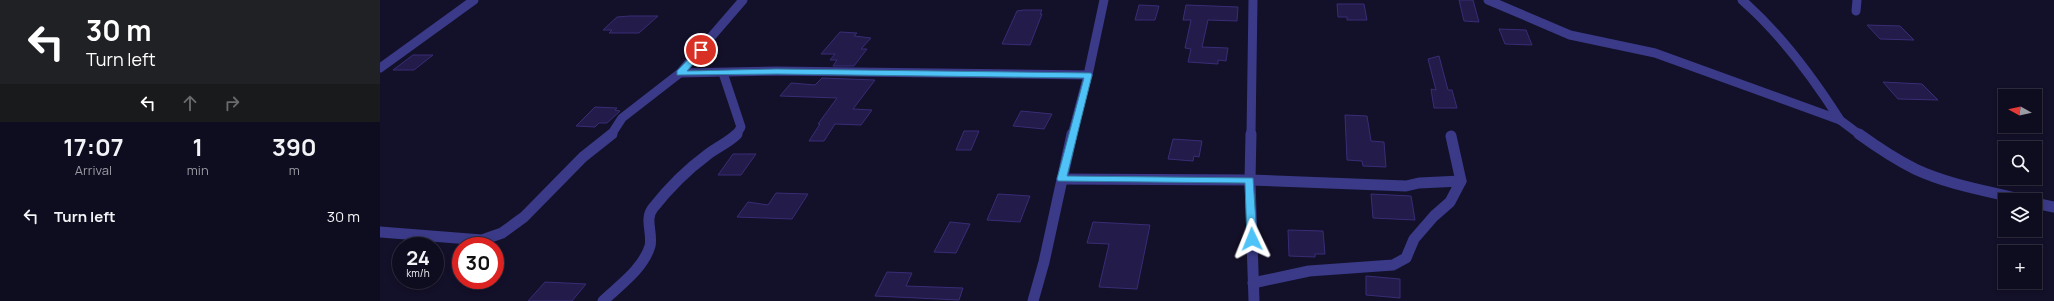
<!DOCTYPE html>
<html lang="en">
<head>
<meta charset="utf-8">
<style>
  body { margin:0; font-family:Manrope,sans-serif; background:#1c1a2c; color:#f1f3f6; height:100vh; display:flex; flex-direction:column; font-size:15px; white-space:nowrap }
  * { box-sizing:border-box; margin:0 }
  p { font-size:13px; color:#9b9ba4 }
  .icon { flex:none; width:22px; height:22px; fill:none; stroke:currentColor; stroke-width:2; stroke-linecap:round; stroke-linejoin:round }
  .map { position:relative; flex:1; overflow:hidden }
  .details { display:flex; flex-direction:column; background:#0e0c1f; width:380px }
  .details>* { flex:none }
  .guide { background:#202124; color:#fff; overflow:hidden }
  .needle { width:26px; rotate:278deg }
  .controls { position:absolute; left:1618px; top:89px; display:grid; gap:8px }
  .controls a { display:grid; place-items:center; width:44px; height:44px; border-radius:0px; background:#0e0c1f; box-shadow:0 2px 6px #0003,0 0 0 1px #2e2c3d; font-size:20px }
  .speed { position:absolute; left:12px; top:237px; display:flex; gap:8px; font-size:20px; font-weight:700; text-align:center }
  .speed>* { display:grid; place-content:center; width:52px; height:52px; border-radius:50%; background:#0e0c1f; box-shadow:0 2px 6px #0003,0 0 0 1px #2e2c3d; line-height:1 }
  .speed small { font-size:10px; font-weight:400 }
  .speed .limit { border:6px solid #d22; background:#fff; color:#111 }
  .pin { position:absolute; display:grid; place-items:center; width:34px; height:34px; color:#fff; margin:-17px; border:2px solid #fff; border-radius:50%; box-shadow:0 1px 4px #0007 }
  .me { position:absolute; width:44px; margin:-22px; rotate:358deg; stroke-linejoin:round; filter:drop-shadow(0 0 3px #0008) }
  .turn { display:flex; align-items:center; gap:14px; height:84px; padding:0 20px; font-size:18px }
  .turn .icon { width:52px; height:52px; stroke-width:2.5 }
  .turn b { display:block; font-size:28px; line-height:34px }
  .lanes { display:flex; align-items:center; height:38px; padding:0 20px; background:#0003; justify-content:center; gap:20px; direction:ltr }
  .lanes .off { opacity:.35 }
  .eta { display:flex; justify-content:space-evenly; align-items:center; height:68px; text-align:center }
  .eta b { font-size:24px; font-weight:700; line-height:28px }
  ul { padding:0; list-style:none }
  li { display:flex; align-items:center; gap:12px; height:52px; padding:0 20px }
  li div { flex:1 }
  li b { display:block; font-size:15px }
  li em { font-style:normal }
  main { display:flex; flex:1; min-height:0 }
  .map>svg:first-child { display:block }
  .building { fill:#231b4a; stroke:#382d76 }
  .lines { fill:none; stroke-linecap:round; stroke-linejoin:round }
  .street-far1 { stroke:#3a3a88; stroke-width:9 }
  .street { stroke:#3a3a88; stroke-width:11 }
  .route { fill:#4fc3f7; stroke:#337fa1 }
</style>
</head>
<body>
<main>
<section class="details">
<div class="guide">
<div class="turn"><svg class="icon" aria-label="left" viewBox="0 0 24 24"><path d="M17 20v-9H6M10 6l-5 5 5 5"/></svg><div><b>30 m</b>Turn left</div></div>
<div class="lanes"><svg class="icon" aria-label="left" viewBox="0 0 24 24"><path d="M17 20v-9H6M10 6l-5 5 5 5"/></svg><svg class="icon off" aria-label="ahead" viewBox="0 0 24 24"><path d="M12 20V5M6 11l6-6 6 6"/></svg><svg class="icon off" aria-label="right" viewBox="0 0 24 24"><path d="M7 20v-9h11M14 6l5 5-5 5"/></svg></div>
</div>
<div class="eta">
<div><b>17:07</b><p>Arrival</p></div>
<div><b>1</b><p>min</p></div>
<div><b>390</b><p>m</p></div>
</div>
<ul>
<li><svg class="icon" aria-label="left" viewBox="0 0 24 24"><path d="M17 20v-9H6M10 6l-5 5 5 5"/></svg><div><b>Turn left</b></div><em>30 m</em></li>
</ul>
</section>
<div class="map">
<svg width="1674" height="301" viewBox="0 0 1674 301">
  <rect width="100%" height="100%" fill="#131029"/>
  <g class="building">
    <path d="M1079,0H1093L1099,22L1084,21Z"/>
    <path d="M957,4H984L987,20H967V17H958Z"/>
    <path d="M759,5L779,6L775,20H755Z"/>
    <path d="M806,5L858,7L857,21L828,20L822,47L848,48L846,61L838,60V64L808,62L811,49L805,48L811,20H803Z"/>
    <path d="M644,10H662L660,14H662L650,45L622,44L637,11Z"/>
    <path d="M250,16H278L259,33H229L232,30H223L237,17Z"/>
    <path d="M1487,25L1520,26L1534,40L1500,39Z"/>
    <path d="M1119,29L1146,30L1152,45L1125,44Z"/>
    <path d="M460,32L477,33L474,36L491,38L481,49H487L474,66H453L457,60H450L455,54H441Z"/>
    <path d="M33,55H53L34,70H13Z"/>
    <path d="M1059,56L1068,90H1072L1077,108H1054L1051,89L1056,90L1048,59Z"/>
    <path d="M442,78L495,80L473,109L492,110L481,125L455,124L444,141H429L440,124H438L457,98L400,96L411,83L435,85Z"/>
    <path d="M1503,82L1542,84L1558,100L1518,99Z"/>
    <path d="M215,107L237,108L235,110L240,111L227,123H219L215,127L196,126Z"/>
    <path d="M641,111L672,114L664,129L633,126Z"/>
    <path d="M965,115L987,116L991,141L1004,142L1006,167L983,166L982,161L967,160Z"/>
    <path d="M584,131H599L591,150H576Z"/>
    <path d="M793,139L822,141L819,157L814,156L813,161L788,159Z"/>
    <path d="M353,154H376L361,175H338Z"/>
    <path d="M396,193L428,194L412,219L357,217L368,202L388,205Z"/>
    <path d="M618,194L650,196L640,222L607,220Z"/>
    <path d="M991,194L1031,196L1035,220L993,218Z"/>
    <path d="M570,222L590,224L576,253L554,252Z"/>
    <path d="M713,222L770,225L757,289L719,287L729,244L707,243Z"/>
    <path d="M908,230L943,231L945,254H935V257L909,256Z"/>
    <path d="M507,272L532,273L526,286L583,288L579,300L495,296Z"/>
    <path d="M986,276L1020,279V298L986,295Z"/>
    <path d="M165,282L206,284L192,301H148Z"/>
  </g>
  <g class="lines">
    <g class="street-far1">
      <path d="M363,0L300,73L397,71L708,75"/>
      <path d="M1108,0L1190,35L1275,53L1460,120L1480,135"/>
      <path d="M1362,0C1401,34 1432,76 1460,120"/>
      <path d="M1476,11L1477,0"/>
      <path d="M0,68L94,0"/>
      <path d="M343,73L361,127L356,135"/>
      <path d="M231,135L242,118L300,73"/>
      <path d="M692,135L708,75L724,0"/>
      <path d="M871,135L873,0"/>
    </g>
    <g class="street">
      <path d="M871,134L870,180L874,301"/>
      <path d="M1479,134C1497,147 1515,159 1535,169C1569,185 1608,191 1644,200"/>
      <path d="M682,179L870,180L1026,186L1039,183L1081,181"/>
      <path d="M1655,203L1674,207"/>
      <path d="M0,232L102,240L122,233L144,217L203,157L232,134"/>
      <path d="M873,283L929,271L1013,265L1026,258L1034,239L1054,216L1070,202L1081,181L1071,136"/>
      <path d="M223,301C240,285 263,269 270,246C273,233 264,219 273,208C288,189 308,169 327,155C337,147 348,143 357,134"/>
      <path d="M653,301L664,262L692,134"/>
    </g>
  </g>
  <path class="route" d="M321,48L325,50L307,71L397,69L711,73L712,75L687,176L873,178L877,239L872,242L867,239L865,183L678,181L677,179L704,78L397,74L297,75V71L318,49Z"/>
</svg>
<div class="controls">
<a><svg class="needle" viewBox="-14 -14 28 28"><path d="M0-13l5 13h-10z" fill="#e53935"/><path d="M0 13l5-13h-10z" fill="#9b9ba4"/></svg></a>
<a><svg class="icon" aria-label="search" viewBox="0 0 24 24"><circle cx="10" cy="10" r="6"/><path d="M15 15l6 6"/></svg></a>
<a><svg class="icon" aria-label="layers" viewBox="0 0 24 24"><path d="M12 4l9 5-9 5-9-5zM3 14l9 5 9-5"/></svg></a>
<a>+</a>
</div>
<div class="speed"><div>24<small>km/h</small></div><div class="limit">30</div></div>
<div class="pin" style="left:321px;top:50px;background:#d93025"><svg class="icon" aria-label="arrive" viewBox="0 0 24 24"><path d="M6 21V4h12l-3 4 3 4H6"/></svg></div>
<svg class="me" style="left:872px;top:239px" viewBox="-20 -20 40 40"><path d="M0-17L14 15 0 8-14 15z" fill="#4fc3f7" stroke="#fff" stroke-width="4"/></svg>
</div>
</main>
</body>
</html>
